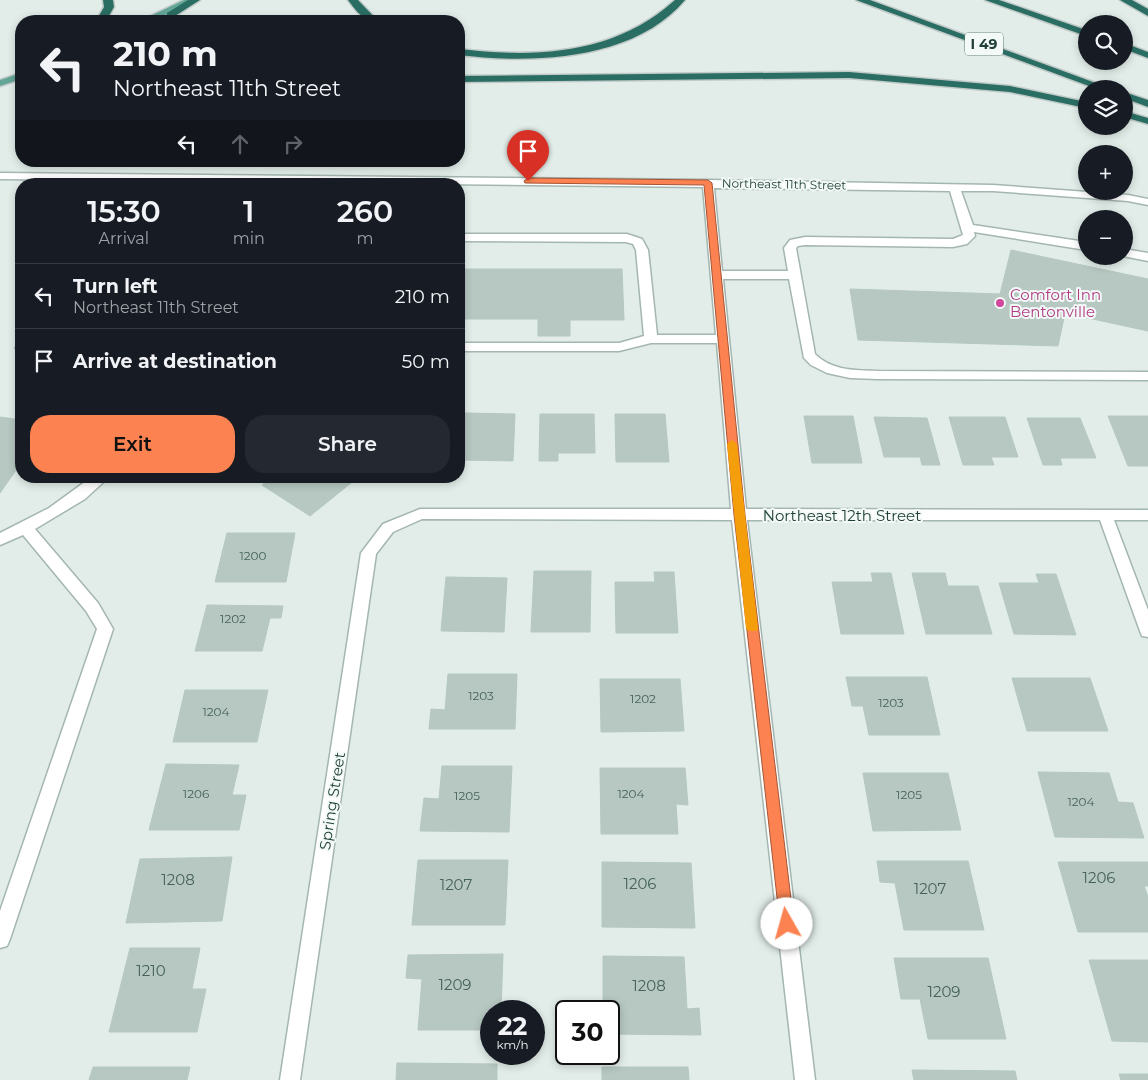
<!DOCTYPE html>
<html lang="en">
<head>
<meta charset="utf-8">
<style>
  body { margin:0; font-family:Montserrat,sans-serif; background:#242831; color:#f1f3f6; height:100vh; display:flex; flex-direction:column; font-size:19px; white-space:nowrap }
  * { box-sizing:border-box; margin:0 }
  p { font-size:16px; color:#9ea1a6 }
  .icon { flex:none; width:28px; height:28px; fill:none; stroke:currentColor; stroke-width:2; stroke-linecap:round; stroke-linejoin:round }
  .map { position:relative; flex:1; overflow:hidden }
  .details { position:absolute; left:15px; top:178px; width:450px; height:305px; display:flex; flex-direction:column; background:#171b24; border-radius:20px; box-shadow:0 2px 8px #0003 }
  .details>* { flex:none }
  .guide { position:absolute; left:15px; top:15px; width:450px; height:152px; border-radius:20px; box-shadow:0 2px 8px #0003; background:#171b24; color:#f1f3f6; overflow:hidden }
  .tools { position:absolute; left:1078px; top:15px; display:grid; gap:10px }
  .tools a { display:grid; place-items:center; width:55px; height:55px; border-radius:50%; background:#171b24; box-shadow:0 2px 8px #0003; font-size:25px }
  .speed { position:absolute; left:480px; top:1000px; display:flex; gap:10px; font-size:25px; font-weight:700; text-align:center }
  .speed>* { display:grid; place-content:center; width:65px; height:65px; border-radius:50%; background:#171b24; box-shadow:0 2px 8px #0003; line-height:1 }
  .speed small { font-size:12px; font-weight:400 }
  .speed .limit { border:2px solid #111; border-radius:8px; background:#fff; color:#111 }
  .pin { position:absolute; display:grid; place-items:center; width:42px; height:42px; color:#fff; margin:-51px -21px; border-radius:50% 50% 50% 0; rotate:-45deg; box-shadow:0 0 5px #0007 }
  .pin .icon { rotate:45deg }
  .me { position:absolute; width:55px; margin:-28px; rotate:353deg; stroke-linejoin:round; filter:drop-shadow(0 0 4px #0008) }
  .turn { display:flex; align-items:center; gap:18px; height:105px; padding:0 15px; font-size:22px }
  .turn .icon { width:65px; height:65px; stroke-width:2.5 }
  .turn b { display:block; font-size:35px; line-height:42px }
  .lanes { display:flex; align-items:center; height:48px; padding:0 15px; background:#0003; justify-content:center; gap:25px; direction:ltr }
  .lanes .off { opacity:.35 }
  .eta { display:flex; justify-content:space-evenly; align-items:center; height:85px; text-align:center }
  .eta b { font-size:30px; font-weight:600; line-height:35px }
  .cta { display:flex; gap:10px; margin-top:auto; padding:10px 15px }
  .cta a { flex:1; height:58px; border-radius:20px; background:#fc8351; color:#111; font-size:20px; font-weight:600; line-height:58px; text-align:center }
  .cta a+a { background:#242831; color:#f1f3f6 }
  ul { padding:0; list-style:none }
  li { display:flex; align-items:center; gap:15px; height:65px; padding:0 15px; border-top:1px solid #363941 }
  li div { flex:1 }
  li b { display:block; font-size:19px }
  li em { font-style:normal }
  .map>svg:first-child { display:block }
  .building { fill:#b7c8c2; stroke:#b4c8c0 }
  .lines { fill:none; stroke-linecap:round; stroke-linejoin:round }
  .minor-casing { stroke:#a4b6b1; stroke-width:3 }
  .major-casing { stroke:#c1cac8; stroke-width:3 }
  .highway-casing { stroke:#c1cac8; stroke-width:3 }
  .minor { fill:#fff; fill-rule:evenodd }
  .major { fill:#63a698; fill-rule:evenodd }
  .highway { fill:#2a6e63; fill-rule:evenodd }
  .route { fill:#fc8351; stroke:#a45535 }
  .slow { fill:#f59e0b }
  .hotel-dot { fill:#d1479c; stroke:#f3f9f6; stroke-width:2 }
  .labels { text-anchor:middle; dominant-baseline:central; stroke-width:4; stroke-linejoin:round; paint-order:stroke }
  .far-street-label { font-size:12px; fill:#204039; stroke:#f3f9f6 }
  .number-label { font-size:12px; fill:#46625b }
  .shield { fill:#f3f9f6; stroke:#5f7872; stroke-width:1 }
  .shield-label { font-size:14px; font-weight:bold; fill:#204039 }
  .hotel-label { font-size:15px; fill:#b23c85; stroke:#f3f9f6; text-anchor:start }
  .street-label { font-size:15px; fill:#204039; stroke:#f3f9f6 }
  .near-number-label { font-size:15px; fill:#46625b }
</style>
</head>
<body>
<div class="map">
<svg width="1148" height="1080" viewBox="0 0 1148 1080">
  <rect width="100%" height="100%" fill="#e2ede9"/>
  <g class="building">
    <path d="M1011,250L1148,279V331L1065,313L1058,346L858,340L850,289L1000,294Z"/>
    <path d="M459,269H622L624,320H570V336H538V319H459Z"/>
    <path d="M21,334V350L14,349Z"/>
    <path d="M465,413L515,414L513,461L461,460Z"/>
    <path d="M540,414H594L595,453H558V461H539Z"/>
    <path d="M615,414H665L669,462H616Z"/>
    <path d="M804,416H853L862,463H812Z"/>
    <path d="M1108,416H1148V466H1128Z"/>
    <path d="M0,417L21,420V463L0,493Z"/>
    <path d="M874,417L927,418L940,465H922L920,457H884Z"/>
    <path d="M949,417H1005L1018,457H991L994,465H963Z"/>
    <path d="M1027,418H1080L1096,458H1060L1062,465H1043Z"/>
    <path d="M273,476H340L351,483L310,516L262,485Z"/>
    <path d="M227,533H295L286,582H215Z"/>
    <path d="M534,571H591L590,632H531Z"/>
    <path d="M654,572H674L678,633H616L615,582H655Z"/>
    <path d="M871,573H891L904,634H841L832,582H873Z"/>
    <path d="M912,573H945L948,586H978L992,634H926Z"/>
    <path d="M1036,574H1056L1076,635L1014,634L999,583H1039Z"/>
    <path d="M446,577L507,578L504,632L441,631Z"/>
    <path d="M207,605L283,606L281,618H270L262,651H195Z"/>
    <path d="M448,674H517L515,729H429L431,709L445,710Z"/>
    <path d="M846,677H927L940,735H869L863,706H852Z"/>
    <path d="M1012,678H1090L1108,731H1027Z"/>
    <path d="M600,679H680L684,731L601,732Z"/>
    <path d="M185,690H268L257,742H173Z"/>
    <path d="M166,764L239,765L232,795H246L239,830H149Z"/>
    <path d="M442,766H512L509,832L420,831L424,798L439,799Z"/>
    <path d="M600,768H685L688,805L676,804L678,834H601Z"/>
    <path d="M1038,772L1109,773L1118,802L1133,803L1144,838L1055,837Z"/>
    <path d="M863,773H948L961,830L873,831Z"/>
    <path d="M232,857L222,921L126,923L140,859Z"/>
    <path d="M418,860H508L505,925H412Z"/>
    <path d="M877,861H968L984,930H904L895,883L880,882Z"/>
    <path d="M602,862L691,863L695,928L602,927Z"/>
    <path d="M1058,862H1148V886H1144L1148,897V932H1078Z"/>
    <path d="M130,948H200L192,989H206L197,1032H109Z"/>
    <path d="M503,954L501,1011H491V1030H418L422,979L406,978L408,955Z"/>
    <path d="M603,956L684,957L687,1009L699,1008L701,1035L609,1034V1011H603Z"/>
    <path d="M894,958H988L1006,1039H928L920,999H901Z"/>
    <path d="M1089,960H1148V1042L1112,1041Z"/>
    <path d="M397,1063L497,1064V1080H396Z"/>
    <path d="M93,1067H190L187,1080H89Z"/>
    <path d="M602,1067H688L689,1080H602Z"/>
    <path d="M912,1070L1015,1071L1017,1080H914Z"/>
    <path d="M1119,1074H1148V1080H1121Z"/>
  </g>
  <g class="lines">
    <defs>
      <g id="minor">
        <path d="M0,173L708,180L993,185L1128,195L1148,199V205L1128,201L993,191H961L973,225L1086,242V250L974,232L975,236L967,244L953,247L805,245L798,246L796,248L815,354C832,371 855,370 878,371L1148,372V380L878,379L850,378L827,373L811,365L804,358L789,279H723L746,509L1148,510V520H1114L1148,610V637L1142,636L1140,631L1100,520H747L815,1080H795L732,520L422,519L393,532L376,554L300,1080H280L361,553L383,524L420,509H731L717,343H651L619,351H459V343H619L644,336L636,250L633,244L626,242L459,241V234H627L642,239L648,250L657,335H716L703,187L0,179ZM714,188L950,191L963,235L953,239L805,237L790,240L784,248L788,271H722Z"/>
        <path d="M1124,249L1148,253V261L1123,256Z"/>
        <path d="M93,476H110L85,499L35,529L98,603L113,629L10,939L7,946L0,948V911L97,629L86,611L23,535L0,545V533L49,508Z"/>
      </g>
      <g id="major">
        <path d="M184,0H197L152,21H140Z"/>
        <path d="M21,73V79L0,86V80Z"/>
      </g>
      <g id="highway">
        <path d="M103,0H113L114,7L106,21H96L104,7Z"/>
        <path d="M188,0H200L175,16L176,21H166L167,13Z"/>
        <path d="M348,0H358L378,21C363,21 357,12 348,0Z"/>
        <path d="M675,0H685C634,61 531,64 459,55V49C536,58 614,55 675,0Z"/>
        <path d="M856,0H870L1112,89H1097Z"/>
        <path d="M985,0H999L1086,30V36Z"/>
        <path d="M1120,0H1132L1148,9V16Z"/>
        <path d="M1124,43L1148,52V58L1124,49Z"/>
        <path d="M849,72L1010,86L1086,102V108L1010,92L849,78L459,82V76Z"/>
        <path d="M1124,92L1148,100V107L1124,98Z"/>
        <path d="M1124,111L1148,118V124L1124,117Z"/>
      </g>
    </defs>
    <use href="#minor" class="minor-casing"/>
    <use href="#major" class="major-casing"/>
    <use href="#highway" class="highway-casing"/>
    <use href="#minor" class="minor"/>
    <use href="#major" class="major"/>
    <use href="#highway" class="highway"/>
  </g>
  <path class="route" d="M528,178L708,180L712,183L745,515L794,924L792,929L787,931L782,929L780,924L734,515L704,185L525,183L524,181Z"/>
  <path class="slow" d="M732,440L737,444L758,628L757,631H748L746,628L727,444Z"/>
  <circle class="hotel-dot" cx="1000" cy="303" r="5"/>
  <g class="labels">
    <g class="far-street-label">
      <text transform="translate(784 184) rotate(1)">Northeast 11th Street</text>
    </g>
    <g class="number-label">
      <text x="253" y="555">1200</text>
      <text x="233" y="618">1202</text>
      <text x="481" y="695">1203</text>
      <text x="643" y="698">1202</text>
      <text x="891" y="702">1203</text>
      <text x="216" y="711">1204</text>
      <text x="196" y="793">1206</text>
      <text x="631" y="793">1204</text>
      <text x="909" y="794">1205</text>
      <text x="467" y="795">1205</text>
      <text x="1081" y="801">1204</text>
    </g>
    <rect class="shield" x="965" y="32.5" width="38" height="23" rx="4"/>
    <g class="shield-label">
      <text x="984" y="44">I 49</text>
    </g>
    <g class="hotel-label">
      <text x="1010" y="294">Comfort Inn<tspan x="1010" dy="17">Bentonville</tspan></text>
    </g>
    <g class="street-label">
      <text x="842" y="515">Northeast 12th Street</text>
      <text transform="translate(332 801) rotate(-81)">Spring Street</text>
    </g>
    <g class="near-number-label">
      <text x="1099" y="877">1206</text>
      <text x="178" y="879">1208</text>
      <text x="640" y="883">1206</text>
      <text x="456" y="884">1207</text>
      <text x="930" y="888">1207</text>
      <text x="151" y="970">1210</text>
      <text x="455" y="984">1209</text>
      <text x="649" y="985">1208</text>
      <text x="944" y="991">1209</text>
    </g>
  </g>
</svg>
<div class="tools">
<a><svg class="icon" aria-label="search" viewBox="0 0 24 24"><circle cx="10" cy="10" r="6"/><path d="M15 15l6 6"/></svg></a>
<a><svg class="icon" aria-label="layers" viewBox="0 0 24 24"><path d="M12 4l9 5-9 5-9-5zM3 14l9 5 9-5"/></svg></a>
<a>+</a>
<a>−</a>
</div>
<div class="speed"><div>22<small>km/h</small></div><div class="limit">30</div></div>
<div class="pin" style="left:528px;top:181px;background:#d93025"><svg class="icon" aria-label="arrive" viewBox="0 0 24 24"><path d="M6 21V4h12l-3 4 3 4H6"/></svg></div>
<svg class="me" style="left:787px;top:924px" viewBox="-20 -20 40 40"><circle r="19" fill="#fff"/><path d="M0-13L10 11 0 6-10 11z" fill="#fc8351"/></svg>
<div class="guide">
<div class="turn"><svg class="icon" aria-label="left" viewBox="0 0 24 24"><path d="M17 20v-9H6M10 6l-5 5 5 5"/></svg><div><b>210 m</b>Northeast 11th Street</div></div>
<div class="lanes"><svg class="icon" aria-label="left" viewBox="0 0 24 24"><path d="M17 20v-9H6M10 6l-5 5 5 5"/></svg><svg class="icon off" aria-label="ahead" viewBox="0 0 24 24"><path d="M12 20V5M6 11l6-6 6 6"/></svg><svg class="icon off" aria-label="right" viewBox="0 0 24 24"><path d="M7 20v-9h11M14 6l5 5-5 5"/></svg></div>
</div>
<section class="details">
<div class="eta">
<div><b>15:30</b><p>Arrival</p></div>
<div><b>1</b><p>min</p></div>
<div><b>260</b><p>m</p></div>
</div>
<ul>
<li><svg class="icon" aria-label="left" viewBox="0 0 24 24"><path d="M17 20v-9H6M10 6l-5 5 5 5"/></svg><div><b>Turn left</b><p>Northeast 11th Street</p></div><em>210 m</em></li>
<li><svg class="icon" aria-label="arrive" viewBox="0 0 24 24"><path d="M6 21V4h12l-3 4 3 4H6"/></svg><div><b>Arrive at destination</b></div><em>50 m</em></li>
</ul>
<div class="cta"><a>Exit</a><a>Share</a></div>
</section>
</div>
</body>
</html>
